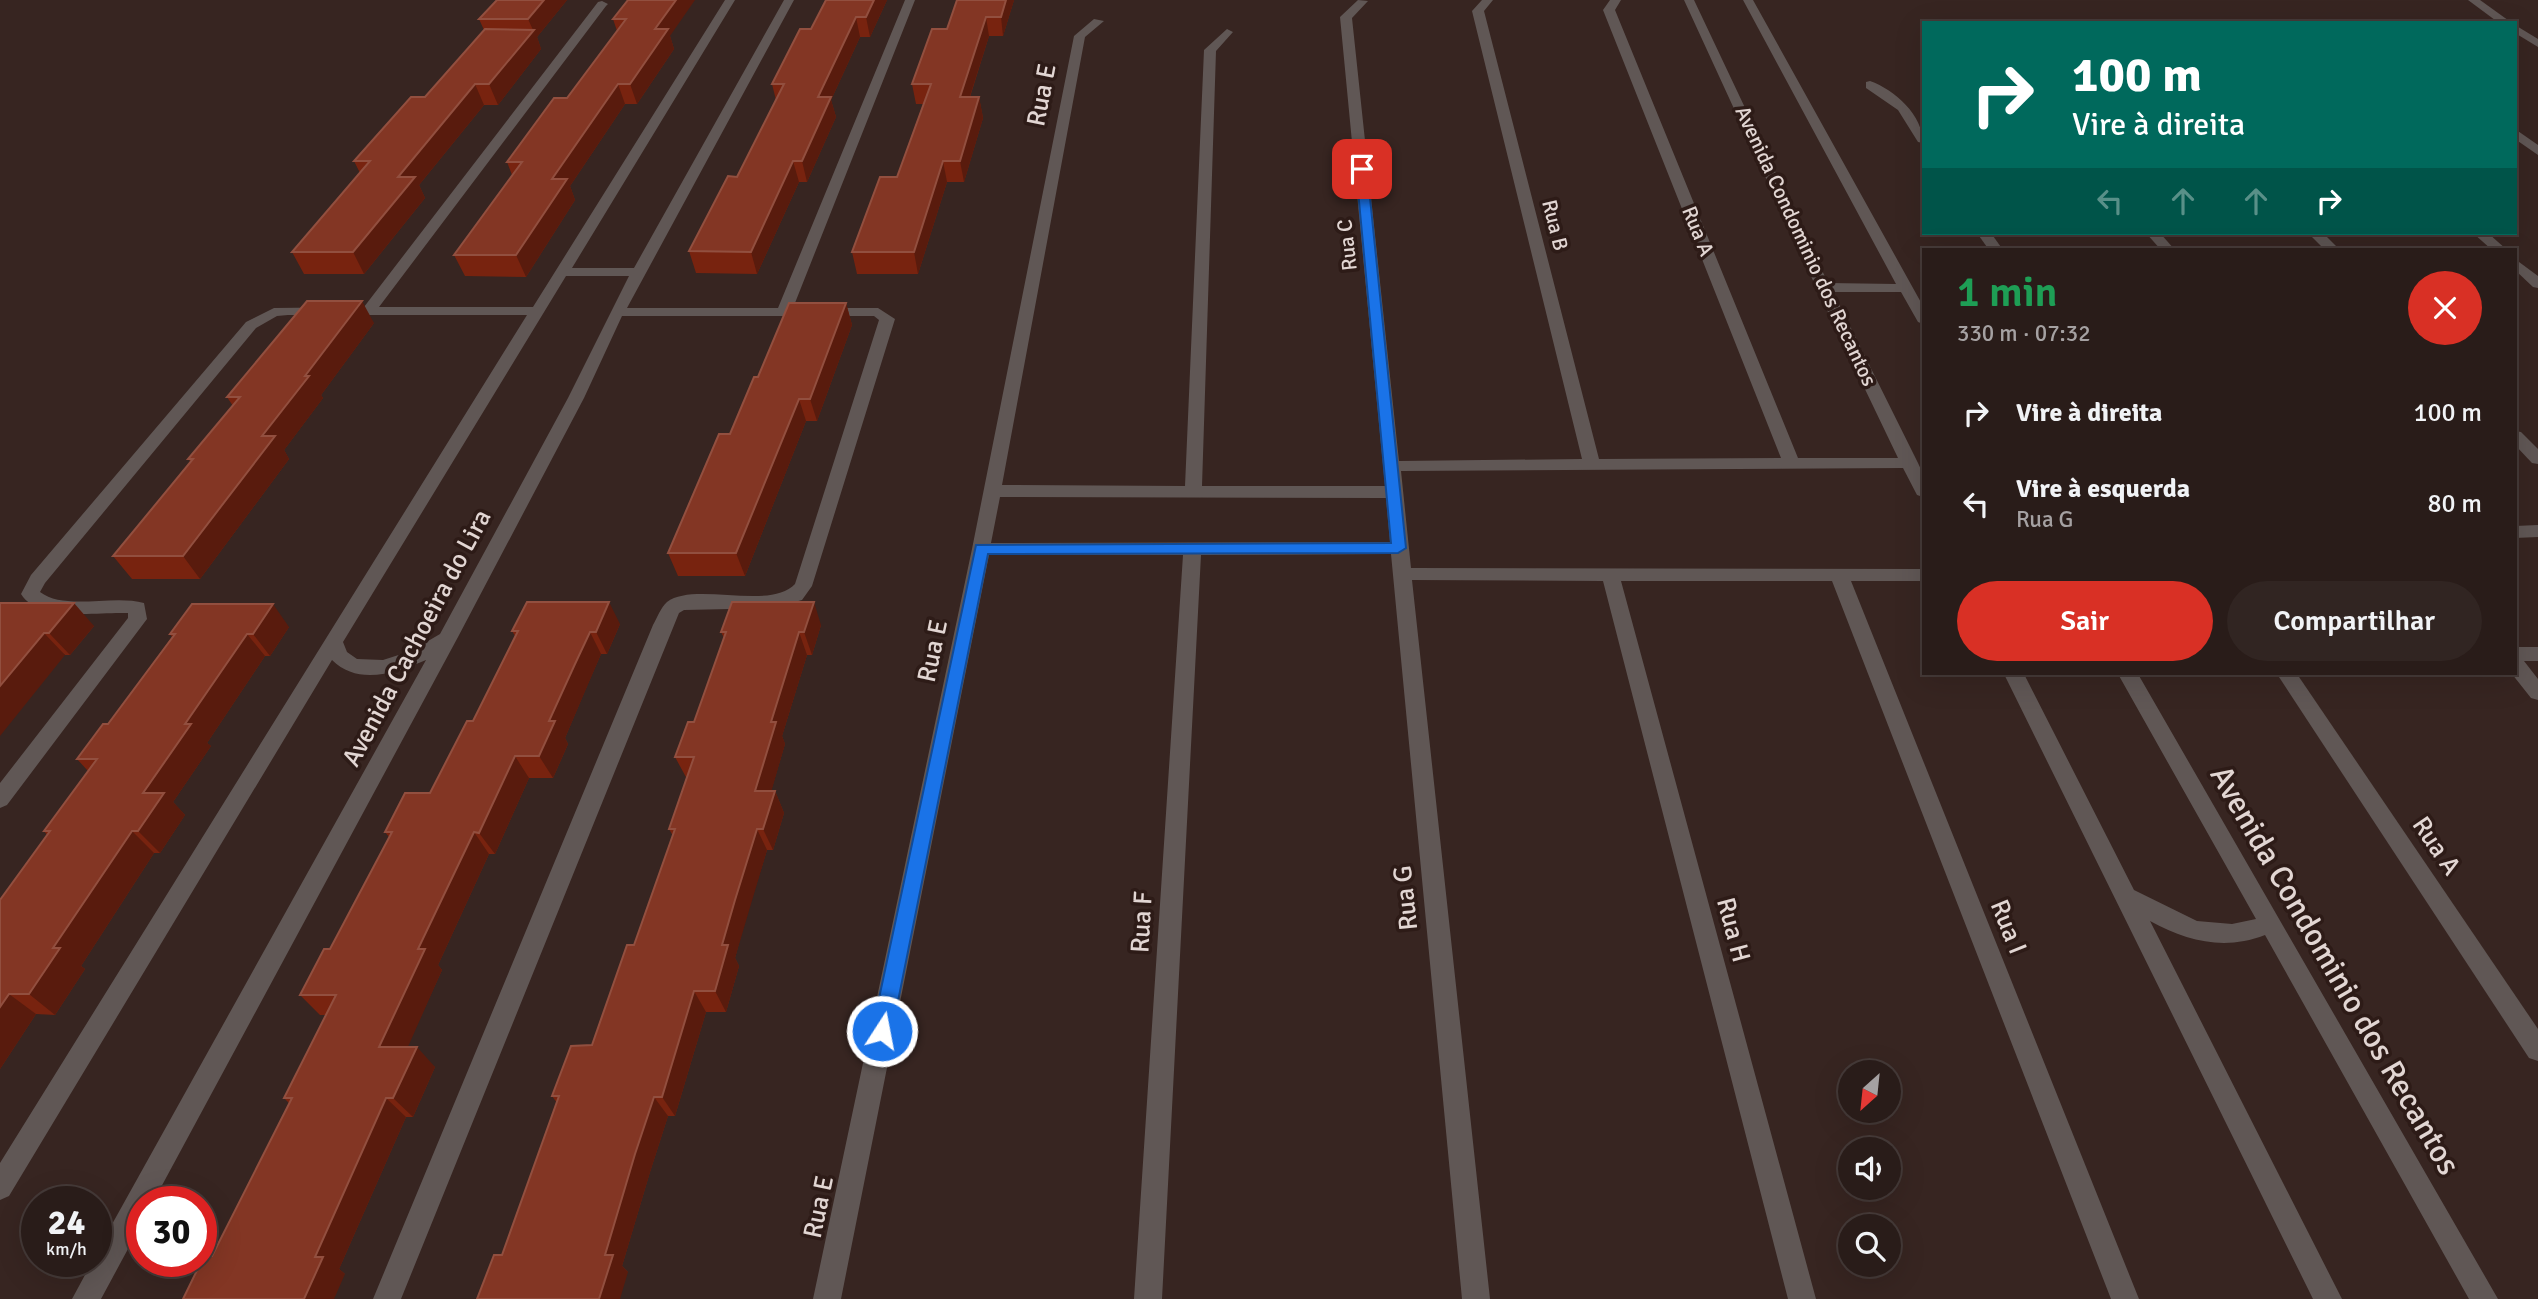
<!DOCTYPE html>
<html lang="pt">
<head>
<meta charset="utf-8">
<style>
  body { margin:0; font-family:Signika,sans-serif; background:#312522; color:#f1f3f6; height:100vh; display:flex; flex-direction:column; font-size:26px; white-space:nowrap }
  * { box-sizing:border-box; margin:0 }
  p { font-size:23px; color:#a5a1a2 }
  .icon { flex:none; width:38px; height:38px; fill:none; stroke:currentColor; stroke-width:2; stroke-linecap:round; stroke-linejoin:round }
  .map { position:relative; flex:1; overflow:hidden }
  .drawer { position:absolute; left:1922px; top:248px; width:595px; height:427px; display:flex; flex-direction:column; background:#291c19; border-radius:0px; box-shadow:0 7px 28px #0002,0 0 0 2px #453a38 }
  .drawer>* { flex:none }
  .guide { position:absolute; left:1922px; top:21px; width:595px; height:214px; border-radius:0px; box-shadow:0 7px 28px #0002,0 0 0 2px #453a38; background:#00695c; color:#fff; overflow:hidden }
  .needle { width:46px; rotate:207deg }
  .tools { position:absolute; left:1838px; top:1060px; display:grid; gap:14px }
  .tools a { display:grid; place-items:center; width:63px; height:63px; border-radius:50%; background:#291c19; box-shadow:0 7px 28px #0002,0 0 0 2px #453a38; font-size:35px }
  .speed { position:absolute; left:21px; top:1186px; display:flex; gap:14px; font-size:35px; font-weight:700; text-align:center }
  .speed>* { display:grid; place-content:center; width:91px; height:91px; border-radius:50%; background:#291c19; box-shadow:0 7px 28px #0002,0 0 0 2px #453a38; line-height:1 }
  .speed small { font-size:18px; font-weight:400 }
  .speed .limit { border:10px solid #d22; background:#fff; color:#111 }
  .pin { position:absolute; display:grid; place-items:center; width:60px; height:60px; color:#fff; margin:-30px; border-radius:14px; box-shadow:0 4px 10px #0006 }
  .me { position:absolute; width:77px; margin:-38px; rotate:11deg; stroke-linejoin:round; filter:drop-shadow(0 0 5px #0008) }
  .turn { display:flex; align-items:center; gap:24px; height:147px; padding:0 35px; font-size:32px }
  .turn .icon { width:91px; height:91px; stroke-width:2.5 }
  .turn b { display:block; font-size:49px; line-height:60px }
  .lanes { display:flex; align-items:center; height:66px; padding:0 35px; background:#0003; justify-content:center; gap:35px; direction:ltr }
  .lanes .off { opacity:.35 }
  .round { display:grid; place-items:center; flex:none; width:74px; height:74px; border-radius:37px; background:#312522 }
  .overview { display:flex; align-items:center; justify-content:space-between; height:119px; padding:0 35px }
  h1 { font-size:42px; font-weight:600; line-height:52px; color:#1e9e55 }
  .action { display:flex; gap:14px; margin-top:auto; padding:14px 35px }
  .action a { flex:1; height:80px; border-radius:42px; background:#d93025; color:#fff; font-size:28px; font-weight:600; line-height:80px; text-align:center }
  .action a+a { background:#312522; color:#f1f3f6 }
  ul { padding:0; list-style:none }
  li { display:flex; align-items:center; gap:21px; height:91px; padding:0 35px }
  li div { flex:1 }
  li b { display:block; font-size:26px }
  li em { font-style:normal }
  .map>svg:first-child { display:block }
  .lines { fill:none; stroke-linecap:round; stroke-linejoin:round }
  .minor { fill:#605755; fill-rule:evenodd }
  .wall { fill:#78230f }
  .shaded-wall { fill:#591b0d }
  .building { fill:#833624; stroke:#924f3f; stroke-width:2 }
  .route { fill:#1a73e8; stroke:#114b97; stroke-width:2 }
  .labels { text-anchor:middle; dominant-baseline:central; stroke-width:7; stroke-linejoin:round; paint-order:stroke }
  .far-street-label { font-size:21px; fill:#e2d6d3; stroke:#2d1b17 }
  .street-label { font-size:26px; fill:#e2d6d3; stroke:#2d1b17 }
  .near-street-label { font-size:32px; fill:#e2d6d3; stroke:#2d1b17 }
</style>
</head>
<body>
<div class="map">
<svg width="2538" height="1299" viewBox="0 0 2538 1299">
  <rect width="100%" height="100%" fill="#372521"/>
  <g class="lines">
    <g class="minor">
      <path d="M725,0H735L572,268H634L784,0H794L627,308H778L905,0H915L793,308H878L895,319L812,586L802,600L773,608L684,610L679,613L401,1299H373L653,625C657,618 661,607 667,602C694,581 770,611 795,584L879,320L874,316H622L584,398L458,637L153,1202H142V1223L101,1299H72L92,1262H96V1253L426,660C396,673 358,686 332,660L9,1196L0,1200V1163L527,315H288L277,316L256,328L45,583L40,592C65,611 113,594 144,603L147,619L7,805L0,808V783L128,618V613H125C96,612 38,622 21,594L31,575L246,322L274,308L364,307L598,2L602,1L608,4L606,6L379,307H533ZM566,276H629L568,398L440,634L411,651L383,660L357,659L347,652L343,642Z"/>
      <path d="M1358,0L1368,1L1352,18L1399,461L1582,459L1472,11L1482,0H1493L1484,11L1599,459L1781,458L1603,10L1610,0H1621L1615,10L1798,458H1898L1816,287L1684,0H1694L1828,283L1896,284L1743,0H1753L1923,306V324L1918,322L1901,292H1833L1918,463L1923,474V497L1917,495L1903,468L1401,471L1411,568L1923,569V581H1851L2139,1299H2111L1832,581H1621L1816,1299H1788L1603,581L1412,580L1490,1299H1462L1391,554L1201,555L1162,1299H1134L1183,555H989L841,1299H813L972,549L1074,36L1094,19L1104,21L1085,37L1002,485L1185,486L1204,50L1227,29L1233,32L1216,51L1202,486H1385L1340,17ZM1000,497L1386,498L1390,542L991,543Z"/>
      <path d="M2468,0H2480L2512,23H2499Z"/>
      <path d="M2515,25L2538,39V47L2515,33Z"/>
      <path d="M1870,81C1895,90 1923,115 1923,143L1918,142L1898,110L1866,88V82Z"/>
      <path d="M2515,129L2538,145V155L2515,139Z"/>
      <path d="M1977,233H1991L2003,250H1989Z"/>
      <path d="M2146,233H2160L2175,250H2161Z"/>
      <path d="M2308,233H2323L2340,250H2325Z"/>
      <path d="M2473,233H2488L2507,250H2492Z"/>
      <path d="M2515,259L2538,276V288L2533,287L2515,270Z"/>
      <path d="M2515,431L2521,432L2538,449V464L2532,463L2515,445Z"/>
      <path d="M2538,525V537L2515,538V526Z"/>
      <path d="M2515,647H2538V661H2524L2538,679V700L2531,698L2512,674H2515Z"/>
      <path d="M2004,674H2024L2134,890L2197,921L2232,924L2256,919L2118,674H2138L2498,1299H2469L2265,935C2224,951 2187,941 2150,921L2342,1299H2313Z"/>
      <path d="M2277,674H2297L2538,1029V1061L2529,1058Z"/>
    </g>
  </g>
  <g class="wall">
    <path d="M567,0L537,37L541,49L498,105H484L419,185L425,198L364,274H304L292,252L360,173L354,161L425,97L484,30L479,19Z"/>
    <path d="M628,0L670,36L674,49L637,104H625L570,186L575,200L526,277L465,276L454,255L512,175L507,162L567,98L617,31L613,19Z"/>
    <path d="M887,0L870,37H860L831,100L836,117L807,182H799L757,274L696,273L689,251L737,177L776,100L772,84L811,29Z"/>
    <path d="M1014,0L1003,36H989L970,97H979L983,118L964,182H947L918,274H857L852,252L897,177L923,104H916L912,84L947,29Z"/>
    <path d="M846,303L852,325L817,421H806L745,576H678L668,553L730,434Z"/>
    <path d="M374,323L321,395L323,398L284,450L289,459L200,579H132L113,556L191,462L188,459L233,406L227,397Z"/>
    <path d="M0,603L94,626L70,655H65Z"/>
    <path d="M620,624L607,654H601L587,686L565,738L568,744L553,778H529L495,854H489L438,965L442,970L407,1047L435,1067L413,1117H406L339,1269L345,1274L212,1256L289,1103L284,1098L326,1015H320L300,995L330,949L389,837L385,832L430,793L473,721L515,636L512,631Z"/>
    <path d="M821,625L812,655H807L782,736L785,744L771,791H775L784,813L773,850H767L745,921L735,958L739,966L726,1012H706L675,1116H668L650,1172L622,1266L628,1272L502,1255L557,1103L552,1096L592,1045L634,945L673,836L669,829L687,779L675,757L694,722L724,638L721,632Z"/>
    <path d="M289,627L270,656H265L207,743L211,746L173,802L185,815L160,853H154L81,966L85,969L55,1015L36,1014L0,1069V900L47,835L44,831L88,771L77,759L108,724L172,637L170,634Z"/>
  </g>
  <g class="shaded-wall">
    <path d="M544,0H567L537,37L541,49L498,105L489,84L533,30L528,19Z"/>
    <path d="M676,0H695L670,36L674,49L637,104L630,84L655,29Z"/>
    <path d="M874,0H887L870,37L866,17Z"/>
    <path d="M1006,0H1014L1003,36L1001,17Z"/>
    <path d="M856,17L860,37L831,100L836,117L807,182L802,161L818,97Z"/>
    <path d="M986,17L989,36L963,118L960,97Z"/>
    <path d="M475,84L484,105L419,185L425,198L364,274L353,252L398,177Z"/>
    <path d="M618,84L625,104L570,186L575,200L526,277L516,255L552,179Z"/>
    <path d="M979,97L983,118L964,182L960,161Z"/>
    <path d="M793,161L799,182L757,274L751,252Z"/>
    <path d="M943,161L947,182L918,274L914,252Z"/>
    <path d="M362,301L374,323L321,395L323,398L284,450L289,459L200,579L183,556L262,436L305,376Z"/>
    <path d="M846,303L852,325L817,421L810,399Z"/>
    <path d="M799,399L806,421L745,576L736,553Z"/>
    <path d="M609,602L620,624L607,654L596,632Z"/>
    <path d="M814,602L821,625L812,655L804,632Z"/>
    <path d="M74,603L94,626L70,655L49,633Z"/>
    <path d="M273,604L289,627L270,656L253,634Z"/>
    <path d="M590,632L601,654L565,738L568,744L553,778L539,756L549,721Z"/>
    <path d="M799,632L807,655L782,736L785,744L765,813L755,791L771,722Z"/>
    <path d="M44,633L65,655L0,736V686Z"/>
    <path d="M247,634L265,656L207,743L211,746L173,802L185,815L160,853L138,831L143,793L185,724Z"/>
    <path d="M515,756L529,778L495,854L479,833Z"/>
    <path d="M775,791L784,813L773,850L763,829Z"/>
    <path d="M757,829L767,850L735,958L739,966L726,1012L715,991L722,945Z"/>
    <path d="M132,831L154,853L81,966L85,969L55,1015L29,994L53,948Z"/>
    <path d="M474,832L489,854L438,965L442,970L399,1067L379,1047L418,949Z"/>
    <path d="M694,991L706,1012L675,1116L662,1097Z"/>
    <path d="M9,994L36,1014L0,1069V1007Z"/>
    <path d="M417,1047L435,1067L413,1117L393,1098Z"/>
    <path d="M654,1097L668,1116L650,1172L622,1266L628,1272L620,1299H599L605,1255L635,1154Z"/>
    <path d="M386,1098L406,1117L339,1269L345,1274L334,1299H304L315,1257Z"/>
  </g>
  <g class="building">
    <path d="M497,0H544L528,19H479Z"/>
    <path d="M628,0H676L655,29H668L630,84H618L552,179H567L516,255H454L522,162H507L554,98H567L626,19H613Z"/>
    <path d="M826,0H874L866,17H856L818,97H831L802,161H793L751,252L689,251L728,176L737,177L784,84H772L800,29H811Z"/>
    <path d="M957,0H1006L1001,17H986L960,97H979L960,161H943L914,252H852L880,177H897L931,84H912L932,29H947Z"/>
    <path d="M485,29L534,30L489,84H475L398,177H415L353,252H292L370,161H354L411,97H425Z"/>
    <path d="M307,301H362L305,376H309L262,436H275L183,556H113L193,459H188L240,397H227Z"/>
    <path d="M789,303H846L810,399H799L736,553H668L719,434H730L754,377H758Z"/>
    <path d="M527,602H609L596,632H590L575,664L549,721H555L539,756H515L479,833L474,832L418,949H425L379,1047H417L393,1098H386L315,1257H323L304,1299H183L204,1256H212L292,1098H284L336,995H300L324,949H330L392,832H385L405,793H430L467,721H473L518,631H512Z"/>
    <path d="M732,602H814L804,632H799L771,722H776L755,791H775L763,829H757L735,900L722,945H728L715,991H694L662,1097H654L635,1154L605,1255H613L599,1299H477L494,1255H502L559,1096H552L571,1046L592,1045L627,945H634L675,829H669L694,757H675L688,722H694L726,632H721Z"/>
    <path d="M0,603H74L49,633H44L0,686Z"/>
    <path d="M192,604H273L253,634H247L185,724H191L143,793H164L138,831H132L53,948H60L29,994H9L0,1007V900L50,831H44L97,759H77L103,724H108L175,634H170Z"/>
  </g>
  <path class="route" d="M1362,165L1367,169L1406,548L1398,553L988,554L892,1031L889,1038L882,1040L875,1038L872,1031L976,545L1391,543L1356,169Z"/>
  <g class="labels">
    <g class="far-street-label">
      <text transform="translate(1555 225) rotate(76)">Rua B</text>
      <text transform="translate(1698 231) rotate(68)">Rua A</text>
      <text transform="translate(1347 245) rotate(-96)">Rua C</text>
      <text transform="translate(1806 246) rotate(65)">Avenida Condominio dos Recantos</text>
    </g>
    <g class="street-label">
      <text transform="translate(1042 95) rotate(-79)">Rua E</text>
      <text transform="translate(417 638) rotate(-62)">Avenida Cachoeira do Lira</text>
      <text transform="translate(933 651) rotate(-78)">Rua E</text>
      <text transform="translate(2436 846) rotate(56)">Rua A</text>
      <text transform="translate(1406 898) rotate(-96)">Rua G</text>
      <text transform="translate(1142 922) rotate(-87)">Rua F</text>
      <text transform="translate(2008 927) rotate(68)">Rua I</text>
      <text transform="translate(1733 930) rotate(75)">Rua H</text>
      <text transform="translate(819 1207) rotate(-78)">Rua E</text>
    </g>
    <g class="near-street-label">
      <text transform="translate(2335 970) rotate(60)">Avenida Condominio dos Recantos</text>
    </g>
  </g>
</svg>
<div class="tools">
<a><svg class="needle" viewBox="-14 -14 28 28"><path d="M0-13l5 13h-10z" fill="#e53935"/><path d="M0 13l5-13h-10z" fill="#a5a1a2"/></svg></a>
<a><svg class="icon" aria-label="sound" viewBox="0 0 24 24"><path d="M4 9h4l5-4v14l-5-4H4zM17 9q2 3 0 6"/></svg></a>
<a><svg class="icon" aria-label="search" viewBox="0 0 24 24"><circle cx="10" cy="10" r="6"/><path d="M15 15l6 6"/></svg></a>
</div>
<div class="speed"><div>24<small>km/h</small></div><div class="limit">30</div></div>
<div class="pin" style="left:1362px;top:169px;background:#d93025"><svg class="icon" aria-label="arrive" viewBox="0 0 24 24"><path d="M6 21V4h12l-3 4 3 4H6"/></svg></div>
<svg class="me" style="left:882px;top:1031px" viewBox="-20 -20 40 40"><circle r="17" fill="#1a73e8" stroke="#fff" stroke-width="3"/><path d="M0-11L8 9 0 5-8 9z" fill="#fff"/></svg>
<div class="guide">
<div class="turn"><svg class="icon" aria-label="right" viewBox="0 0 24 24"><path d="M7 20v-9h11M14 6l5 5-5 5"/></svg><div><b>100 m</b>Vire à direita</div></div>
<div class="lanes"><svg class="icon off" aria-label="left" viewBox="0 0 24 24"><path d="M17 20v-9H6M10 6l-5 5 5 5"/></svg><svg class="icon off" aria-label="ahead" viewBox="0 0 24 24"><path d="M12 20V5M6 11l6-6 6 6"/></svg><svg class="icon off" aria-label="ahead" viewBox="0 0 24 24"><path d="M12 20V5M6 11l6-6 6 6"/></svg><svg class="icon" aria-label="right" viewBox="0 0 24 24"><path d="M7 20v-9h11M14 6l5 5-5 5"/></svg></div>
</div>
<section class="drawer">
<div class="overview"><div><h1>1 min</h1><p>330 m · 07:32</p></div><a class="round" style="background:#d93025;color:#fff"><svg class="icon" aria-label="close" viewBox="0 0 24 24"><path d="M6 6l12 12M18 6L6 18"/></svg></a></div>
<ul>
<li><svg class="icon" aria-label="right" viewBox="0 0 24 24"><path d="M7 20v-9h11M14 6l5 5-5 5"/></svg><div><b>Vire à direita</b></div><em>100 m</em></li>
<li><svg class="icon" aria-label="left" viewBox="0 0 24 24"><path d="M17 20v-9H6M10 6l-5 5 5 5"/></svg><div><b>Vire à esquerda</b><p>Rua G</p></div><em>80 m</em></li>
</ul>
<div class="action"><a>Sair</a><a>Compartilhar</a></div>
</section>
</div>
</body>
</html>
